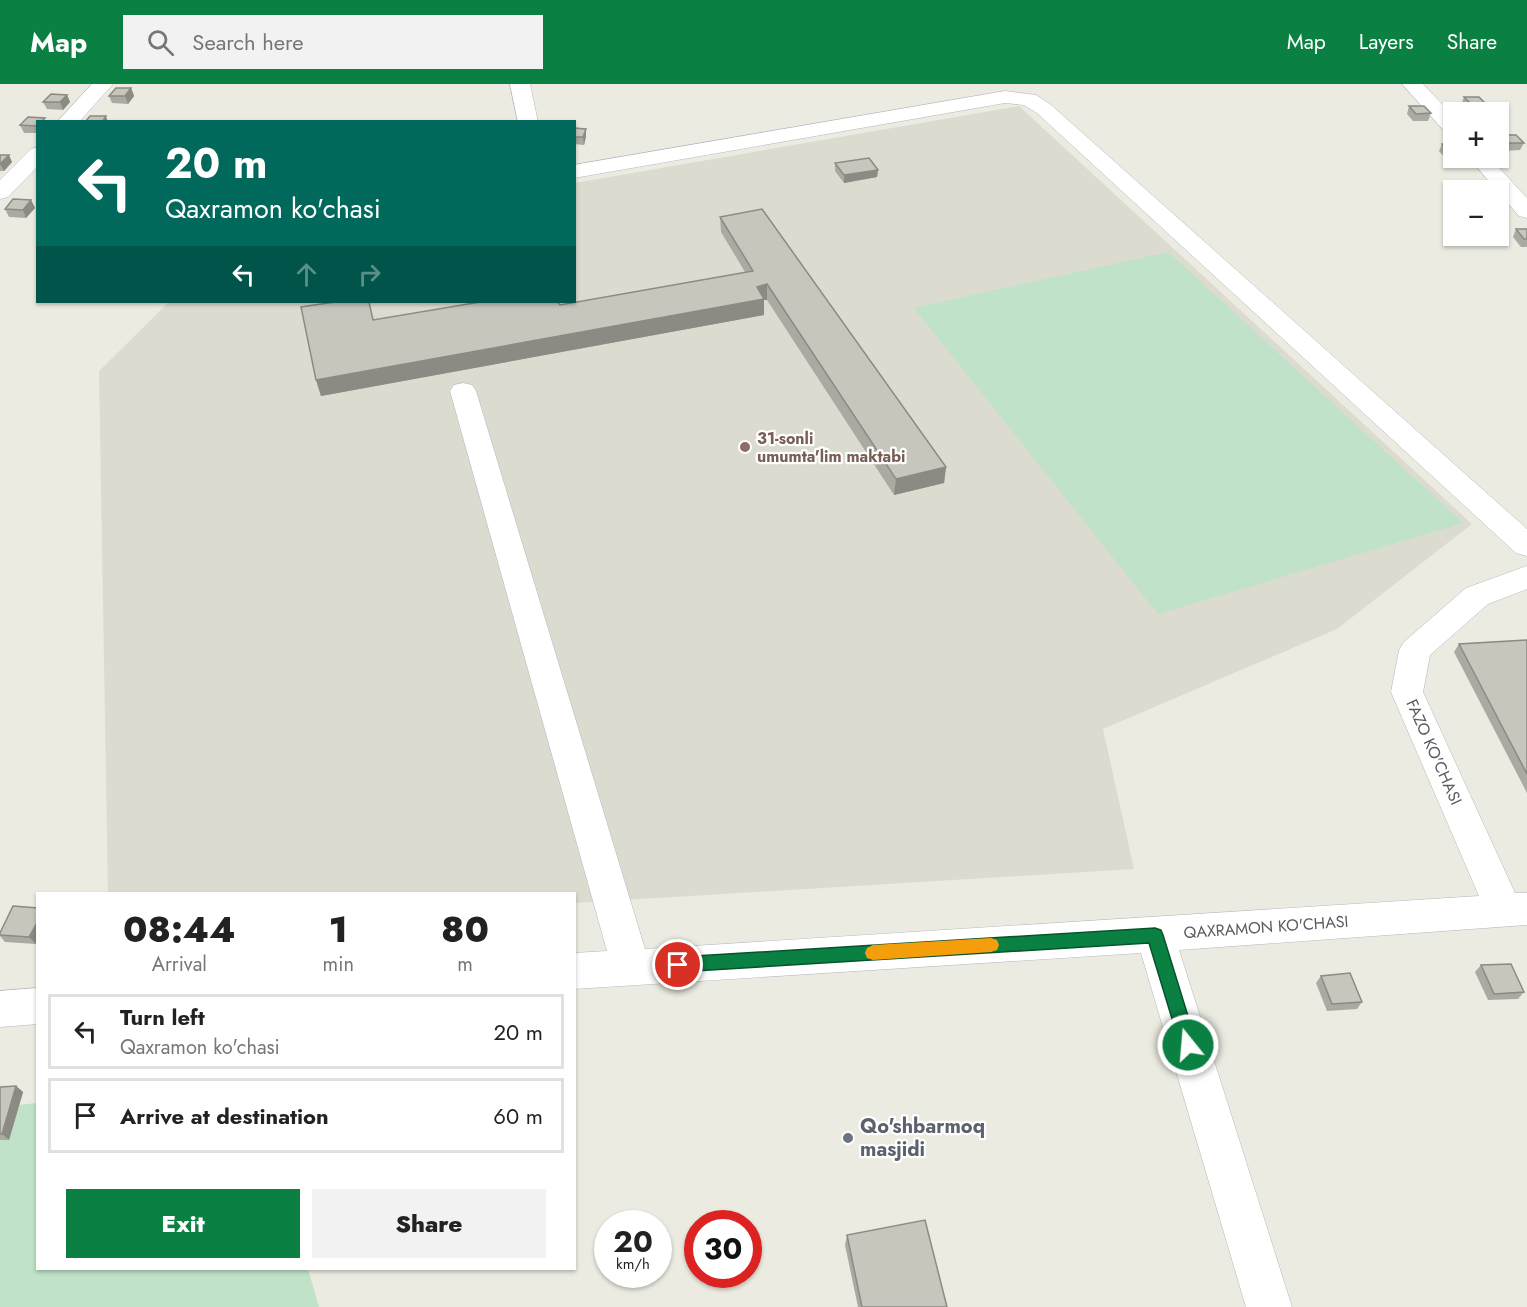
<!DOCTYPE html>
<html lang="en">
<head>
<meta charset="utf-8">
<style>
  body { margin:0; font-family:Jost,sans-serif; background:#f2f2f2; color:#222; height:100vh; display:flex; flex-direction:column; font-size:22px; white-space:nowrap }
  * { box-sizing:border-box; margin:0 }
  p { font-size:20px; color:#767676 }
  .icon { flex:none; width:33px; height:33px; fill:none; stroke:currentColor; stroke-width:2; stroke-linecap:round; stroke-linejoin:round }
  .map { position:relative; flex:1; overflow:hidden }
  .side { position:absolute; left:36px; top:808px; width:540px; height:378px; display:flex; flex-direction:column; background:#fff; border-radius:0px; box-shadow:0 2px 4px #0004 }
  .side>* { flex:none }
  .top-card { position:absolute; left:36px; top:36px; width:540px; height:183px; border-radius:0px; box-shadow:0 2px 4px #0004; background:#00695c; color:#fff; overflow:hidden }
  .controls { position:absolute; left:1443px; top:18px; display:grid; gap:12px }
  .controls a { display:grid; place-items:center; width:66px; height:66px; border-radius:0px; background:#fff; box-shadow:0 2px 4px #0004; font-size:30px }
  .speed { position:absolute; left:594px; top:1126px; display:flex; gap:12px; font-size:30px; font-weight:700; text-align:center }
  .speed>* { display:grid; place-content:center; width:78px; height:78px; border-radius:50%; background:#fff; box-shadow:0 2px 4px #0004; line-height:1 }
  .speed small { font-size:15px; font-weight:400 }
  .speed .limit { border:9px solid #d22; background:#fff; color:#111 }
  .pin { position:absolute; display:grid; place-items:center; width:51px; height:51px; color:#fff; margin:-26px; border:3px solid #fff; border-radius:50%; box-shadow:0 2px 6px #0007 }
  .me { position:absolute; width:66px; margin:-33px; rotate:343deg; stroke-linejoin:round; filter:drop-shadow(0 0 4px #0008) }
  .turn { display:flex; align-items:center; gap:21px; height:126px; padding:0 30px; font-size:27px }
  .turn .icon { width:78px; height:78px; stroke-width:2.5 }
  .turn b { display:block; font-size:42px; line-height:51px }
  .lanes { display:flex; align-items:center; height:57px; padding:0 30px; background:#0003; justify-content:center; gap:30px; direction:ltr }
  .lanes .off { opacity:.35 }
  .eta { display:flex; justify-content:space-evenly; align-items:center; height:102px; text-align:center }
  .eta b { font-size:36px; font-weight:800; line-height:42px }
  .primary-button { display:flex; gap:12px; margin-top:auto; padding:12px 30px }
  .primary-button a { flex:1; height:69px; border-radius:0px; background:#0b8043; color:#fff; font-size:24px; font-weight:800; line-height:69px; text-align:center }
  .primary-button a+a { background:#f2f2f2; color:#222 }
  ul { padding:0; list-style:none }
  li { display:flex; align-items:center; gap:18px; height:75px; margin:0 12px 9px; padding:0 18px; border:3px solid #e0e0e0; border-radius:0px }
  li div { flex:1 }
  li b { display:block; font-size:22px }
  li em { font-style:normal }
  header { display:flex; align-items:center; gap:36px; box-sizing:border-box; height:84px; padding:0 30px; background:#0b8043; color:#fff }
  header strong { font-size:28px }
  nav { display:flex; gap:33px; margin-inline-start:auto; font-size:21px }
  .search { width:420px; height:54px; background:#f2f2f2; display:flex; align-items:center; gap:15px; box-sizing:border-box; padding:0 21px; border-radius:0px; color:#767676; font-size:22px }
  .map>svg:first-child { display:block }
  .education { fill:#dbdbcf }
  .green { fill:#bfe2c8 }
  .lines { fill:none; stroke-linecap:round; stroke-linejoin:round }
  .minor-casing { stroke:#b6b7bd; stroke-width:1 }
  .minor { fill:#fff; fill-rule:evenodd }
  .wall { fill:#aaaaa3 }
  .shaded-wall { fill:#8b8b84 }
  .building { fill:#c6c6bd; stroke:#8b8b84; stroke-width:1.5 }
  .route { fill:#0b8043; stroke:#07532c; stroke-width:1.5 }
  .slow { fill:#f59e0b }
  .education-dot { fill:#8d6e63; stroke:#fff; stroke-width:2 }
  .worship-dot { fill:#6b7280; stroke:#fff; stroke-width:2 }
  .labels { text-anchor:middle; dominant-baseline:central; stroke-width:4.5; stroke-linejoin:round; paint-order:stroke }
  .education-label { font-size:16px; font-weight:bold; fill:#785e54; stroke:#fff; text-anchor:start }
  .street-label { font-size:16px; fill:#595b61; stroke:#fff }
  .near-worship-label { font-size:20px; font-weight:bold; fill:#5b616d; stroke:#fff; text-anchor:start }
</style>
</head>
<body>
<header>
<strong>Map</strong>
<div class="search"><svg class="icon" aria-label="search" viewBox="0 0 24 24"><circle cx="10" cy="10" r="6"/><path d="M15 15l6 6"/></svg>Search here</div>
<nav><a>Map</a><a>Layers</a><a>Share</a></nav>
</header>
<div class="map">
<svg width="1527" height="1223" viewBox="0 0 1527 1223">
  <rect width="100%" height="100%" fill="#ebebe1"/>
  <path class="education" d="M1019,22L1472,440L1337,545L1103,645L1134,785L575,819L574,810H108L99,287L169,218H574L575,99Z"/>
  <g class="green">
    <path d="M1168,168L1463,439L1158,530L914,224Z"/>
    <path d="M37,1019L38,1185H308L319,1223H0V1023Z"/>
  </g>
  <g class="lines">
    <defs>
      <g id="minor">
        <path d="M92,0H113L79,38H57Z"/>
        <path d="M510,0H530L538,38H518Z"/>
        <path d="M1402,0H1423L1454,33V52L1447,50Z"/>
        <path d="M1005,7L1036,11L1051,21L1527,445V472L1516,469L1037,29L1024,21L1005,19L574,94V81Z"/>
        <path d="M38,63V82L8,113L0,115V96L31,65Z"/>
        <path d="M1469,74H1490L1527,114V134L1519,132Z"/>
        <path d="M463,299L472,301L476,307L645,865L1479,812L1391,608L1399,566L1404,558L1466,504L1527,482V505L1488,520L1430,571L1423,608L1515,809H1527V841L1179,866L1292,1223H1246L1141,869L574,905V869L607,867L450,307L454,301Z"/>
        <path d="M38,904V940L0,943V907Z"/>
      </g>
    </defs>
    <use href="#minor" class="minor-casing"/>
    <use href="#minor" class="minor"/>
  </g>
  <g class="wall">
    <path d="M131,4L134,12L128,20L112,19L109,12Z"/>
    <path d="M67,11L70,18L63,26L47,25L43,18Z"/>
    <path d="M1464,13L1486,20L1483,27L1468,28L1461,21Z"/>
    <path d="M1409,22L1431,29L1428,37H1413L1407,30Z"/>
    <path d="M38,38V49H24L20,41Z"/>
    <path d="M574,44L586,52L584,61L574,60Z"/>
    <path d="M1501,51L1524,59L1520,66L1504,67L1498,60V56Z"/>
    <path d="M1454,59V74H1462L1461,75H1446L1439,67L1442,60Z"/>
    <path d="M0,71L12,78L4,87H0Z"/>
    <path d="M835,79L878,86L877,93L844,99L835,87Z"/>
    <path d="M1498,106L1507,115L1503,123H1498Z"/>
    <path d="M31,116L35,124L26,134L9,133L5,125Z"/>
    <path d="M720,133L946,383L944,399L894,411L767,216H764V231L321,312L316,296L560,221L745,188L721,148Z"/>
    <path d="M1516,145H1527V163H1521L1513,153Z"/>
    <path d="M1527,556V709L1454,568L1459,560Z"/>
    <path d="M38,824V856L36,860L5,858L0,852V849Z"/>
    <path d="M1481,881L1524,908L1518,915L1488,916L1475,888Z"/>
    <path d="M1321,892L1362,918L1357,925L1327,927L1316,899Z"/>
    <path d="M16,1002L23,1008L9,1056H0V1003Z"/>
    <path d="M847,1151L947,1223H858L845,1161Z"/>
  </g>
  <g class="shaded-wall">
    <path d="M131,4L134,12L128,20L125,12Z"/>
    <path d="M67,11L70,18L63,26L60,18Z"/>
    <path d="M106,32L108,38H102Z"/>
    <path d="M586,45V52L584,61L583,53Z"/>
    <path d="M9,71L12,78L4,87L0,80Z"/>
    <path d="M878,86L877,93L844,99V91Z"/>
    <path d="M31,116L35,124L26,134L23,126Z"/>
    <path d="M767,200V216H764V231L321,312L316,296Z"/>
    <path d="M946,383L944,399L894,411L896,395Z"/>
    <path d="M38,837V856L36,860L29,853Z"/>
    <path d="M16,1002L23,1008L9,1056L2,1050Z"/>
  </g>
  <g class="building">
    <path d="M116,4H131L125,12H109Z"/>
    <path d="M51,10L67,11L60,18H43Z"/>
    <path d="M1464,13H1479L1486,20H1471Z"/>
    <path d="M1409,22H1424L1431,29L1416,30Z"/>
    <path d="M90,32H106L102,38H85Z"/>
    <path d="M28,33L45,34L41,38H38L37,42L20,41Z"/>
    <path d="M574,44L586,45L583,53H574Z"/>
    <path d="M1501,51H1516L1524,59H1508Z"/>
    <path d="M1454,59V68H1449L1442,60Z"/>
    <path d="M0,71H9L0,80Z"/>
    <path d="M869,74L878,86L844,91L835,79Z"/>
    <path d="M1488,106H1499L1507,115H1498V106Z"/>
    <path d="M13,115L31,116L23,126L5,125Z"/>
    <path d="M762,125L946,383L896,395L767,200L757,203L764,215L316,296L301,223L335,218H369L373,236L480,218H558L560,221L753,187L720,133Z"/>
    <path d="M1516,145H1527V155H1524Z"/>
    <path d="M1527,556V690L1459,560Z"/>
    <path d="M13,822L38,824V837L29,853L0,851V849Z"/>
    <path d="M1511,880L1524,908L1494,910L1481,881Z"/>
    <path d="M1350,889L1362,918L1332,920L1321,892Z"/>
    <path d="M16,1002L2,1050H0V1003Z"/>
    <path d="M925,1136L947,1223H862L847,1151Z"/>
  </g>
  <path class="route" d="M1155,844L1161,846L1163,851L1197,961L1194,966L1188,969L1182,966L1180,961L1149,859L678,888L673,886L670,881L673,876L678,873Z"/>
  <path class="slow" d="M991,854L997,856L999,861L997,866L991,868L873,876L867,874L865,869L867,864L873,861Z"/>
  <circle class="education-dot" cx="745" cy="363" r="6"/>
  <circle class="worship-dot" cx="848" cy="1054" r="6"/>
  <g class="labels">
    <g class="education-label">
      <text x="757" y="354">31-sonli<tspan x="757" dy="18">umumta'lim maktabi</tspan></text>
    </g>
    <g class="street-label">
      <text transform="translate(1434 668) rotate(66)">FAZO KO'CHASI</text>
      <text transform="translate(1266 843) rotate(-4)">QAXRAMON KO'CHASI</text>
    </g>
    <g class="near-worship-label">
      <text x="860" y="1042">Qo'shbarmoq<tspan x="860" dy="23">masjidi</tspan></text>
    </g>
  </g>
</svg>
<div class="controls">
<a>+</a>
<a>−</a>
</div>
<div class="speed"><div>20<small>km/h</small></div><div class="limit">30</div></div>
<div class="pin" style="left:678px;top:881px;background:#d93025"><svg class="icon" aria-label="arrive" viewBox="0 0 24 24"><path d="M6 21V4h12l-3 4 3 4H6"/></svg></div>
<svg class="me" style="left:1188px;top:961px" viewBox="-20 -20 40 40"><circle r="17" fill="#0b8043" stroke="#fff" stroke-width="3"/><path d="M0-11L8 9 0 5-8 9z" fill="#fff"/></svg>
<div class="top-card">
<div class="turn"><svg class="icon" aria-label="left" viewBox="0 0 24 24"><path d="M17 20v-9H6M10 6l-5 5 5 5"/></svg><div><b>20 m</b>Qaxramon ko'chasi</div></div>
<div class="lanes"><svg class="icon" aria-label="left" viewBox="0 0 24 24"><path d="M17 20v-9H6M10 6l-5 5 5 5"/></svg><svg class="icon off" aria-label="ahead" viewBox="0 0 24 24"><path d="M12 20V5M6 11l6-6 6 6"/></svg><svg class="icon off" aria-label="right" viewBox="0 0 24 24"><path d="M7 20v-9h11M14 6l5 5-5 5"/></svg></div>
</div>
<section class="side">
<div class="eta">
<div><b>08:44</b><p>Arrival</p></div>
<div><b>1</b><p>min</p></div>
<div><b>80</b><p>m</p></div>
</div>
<ul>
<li><svg class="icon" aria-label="left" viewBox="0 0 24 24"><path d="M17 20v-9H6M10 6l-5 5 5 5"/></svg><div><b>Turn left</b><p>Qaxramon ko'chasi</p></div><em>20 m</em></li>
<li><svg class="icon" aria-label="arrive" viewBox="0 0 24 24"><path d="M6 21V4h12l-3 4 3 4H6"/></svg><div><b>Arrive at destination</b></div><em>60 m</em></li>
</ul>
<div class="primary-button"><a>Exit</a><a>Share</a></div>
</section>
</div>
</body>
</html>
